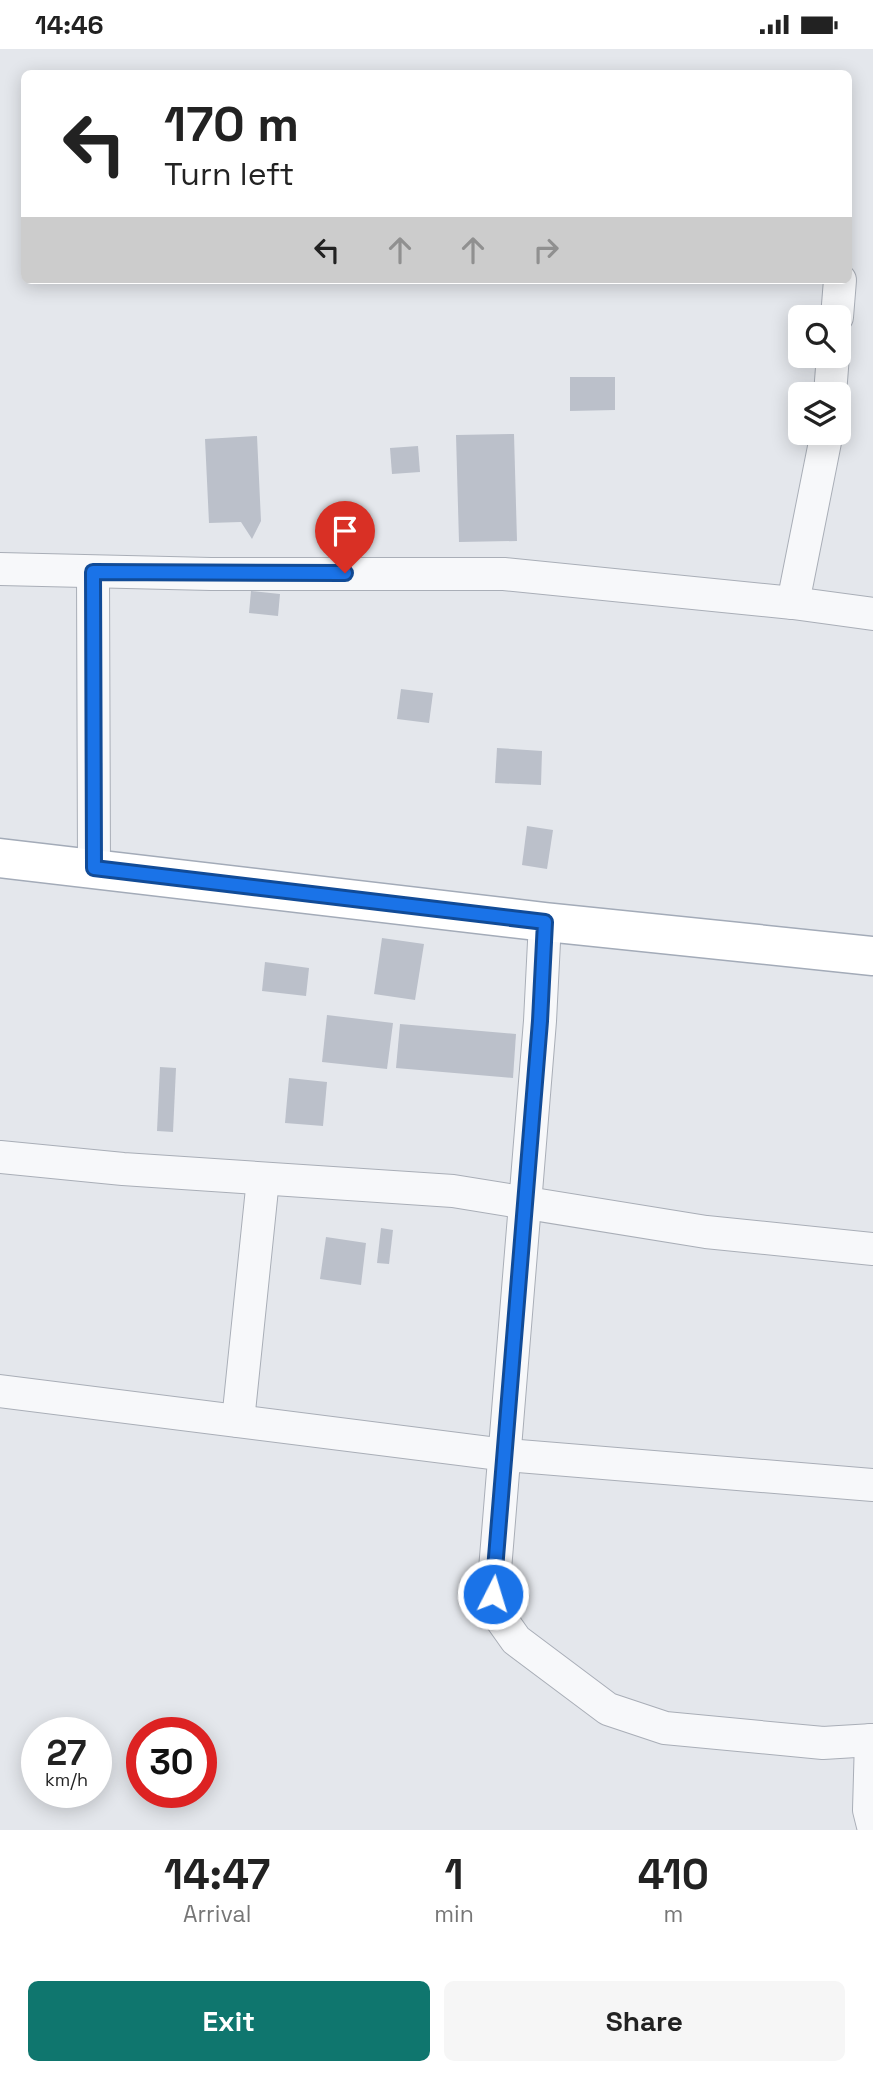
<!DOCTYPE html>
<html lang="en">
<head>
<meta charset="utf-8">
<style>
  body { margin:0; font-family:"Space Grotesk",sans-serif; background:#f6f6f6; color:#222; height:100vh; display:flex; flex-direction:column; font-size:26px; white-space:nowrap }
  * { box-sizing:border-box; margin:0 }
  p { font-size:23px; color:#767676 }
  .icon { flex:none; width:38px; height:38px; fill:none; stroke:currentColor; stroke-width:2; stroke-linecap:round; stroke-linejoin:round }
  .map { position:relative; height:1781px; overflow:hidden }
  .side { display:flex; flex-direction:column; background:#fff; flex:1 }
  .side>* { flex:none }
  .top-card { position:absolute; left:21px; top:21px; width:831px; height:214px; border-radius:10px; box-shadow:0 4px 18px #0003; background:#fff; color:#222; overflow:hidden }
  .buttons { position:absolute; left:788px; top:256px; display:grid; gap:14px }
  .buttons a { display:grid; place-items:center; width:63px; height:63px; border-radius:10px; background:#fff; box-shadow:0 4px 18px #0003; font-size:35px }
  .speed { position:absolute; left:21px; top:1668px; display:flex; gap:14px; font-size:35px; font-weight:700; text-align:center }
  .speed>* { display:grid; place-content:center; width:91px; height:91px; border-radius:50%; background:#fff; box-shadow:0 4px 18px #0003; line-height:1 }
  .speed small { font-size:18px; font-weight:400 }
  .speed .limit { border:10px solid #d22; background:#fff; color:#111 }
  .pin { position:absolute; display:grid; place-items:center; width:60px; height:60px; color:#fff; margin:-72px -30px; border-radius:50% 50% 50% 0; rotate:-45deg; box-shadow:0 0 7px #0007 }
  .pin .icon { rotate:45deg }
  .me { position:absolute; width:77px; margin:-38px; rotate:5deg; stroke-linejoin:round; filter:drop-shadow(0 0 5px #0008) }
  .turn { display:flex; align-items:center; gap:24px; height:147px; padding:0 28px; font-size:32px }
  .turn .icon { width:91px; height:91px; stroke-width:2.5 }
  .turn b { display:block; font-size:49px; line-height:60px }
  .lanes { display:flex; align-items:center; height:66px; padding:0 28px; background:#0003; justify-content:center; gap:35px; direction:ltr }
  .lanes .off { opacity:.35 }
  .eta { display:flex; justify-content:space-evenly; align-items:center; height:119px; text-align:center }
  .eta b { font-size:42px; font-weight:600; line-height:49px }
  .button { display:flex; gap:14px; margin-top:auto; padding:14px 28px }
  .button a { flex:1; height:80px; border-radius:10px; background:#0f766e; color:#fff; font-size:28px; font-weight:600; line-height:80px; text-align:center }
  .button a+a { background:#f6f6f6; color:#222 }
  .status { display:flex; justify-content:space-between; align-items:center; height:49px; padding:0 35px; background:#fff; direction:ltr }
  .status svg { height:19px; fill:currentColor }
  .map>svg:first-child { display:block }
  .building { fill:#bbc0ca }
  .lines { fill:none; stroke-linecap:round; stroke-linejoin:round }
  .minor-casing { stroke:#a9aeb7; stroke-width:34 }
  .major-casing { stroke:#a3abb8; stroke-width:41 }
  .minor { stroke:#f7f8fa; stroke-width:32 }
  .major { stroke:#fff; stroke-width:38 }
  .route-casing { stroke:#114b97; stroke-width:18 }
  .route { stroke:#1a73e8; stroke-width:12 }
</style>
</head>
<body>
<div class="status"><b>14:46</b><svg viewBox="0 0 49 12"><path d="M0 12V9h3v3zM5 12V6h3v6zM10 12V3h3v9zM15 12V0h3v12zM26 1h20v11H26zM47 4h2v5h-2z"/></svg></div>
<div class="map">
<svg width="873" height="1781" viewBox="0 0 873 1781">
  <rect width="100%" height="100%" fill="#e4e7ec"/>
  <g class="building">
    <path d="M570,328H615V361L570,362Z"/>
    <path d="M514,385L517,492L459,493L456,386Z"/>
    <path d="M257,387L261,472L252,490L241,473L209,474L205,390Z"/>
    <path d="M418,397L420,423L392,425L390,399Z"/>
    <path d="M251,542L280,545L278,567L249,564Z"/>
    <path d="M401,640L433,644L429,674L397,670Z"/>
    <path d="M497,699L542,702L541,736L495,734Z"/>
    <path d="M527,777L553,781L547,820L522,816Z"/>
    <path d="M382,889L424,895L415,951L374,945Z"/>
    <path d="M265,913L309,919L306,947L262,942Z"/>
    <path d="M327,966L393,974L387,1020L322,1013Z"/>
    <path d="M400,975L516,985L513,1029L396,1019Z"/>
    <path d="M160,1018L176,1019L173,1083L157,1082Z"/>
    <path d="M289,1029L327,1033L323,1077L285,1074Z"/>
    <path d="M381,1179L393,1181L389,1215L377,1214Z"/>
    <path d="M326,1188L366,1194L361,1236L320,1230Z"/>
  </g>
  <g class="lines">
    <defs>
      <g id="minor">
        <path d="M837,268L840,231"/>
        <path d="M830,345L833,306"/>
        <path d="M0,520L211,525H504L793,554L873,565"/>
        <path d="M93,523L94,819"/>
        <path d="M793,554L827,383"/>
        <path d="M545,873L540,972L493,1545L499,1567L516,1591L608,1660L665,1679L823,1694L873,1691"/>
        <path d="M0,1108L123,1120L453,1142L706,1183L873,1200"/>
        <path d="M0,1342L506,1406L873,1436"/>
        <path d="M238,1372L263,1130"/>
        <path d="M871,1691L869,1761L873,1777"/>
      </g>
      <path id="major" d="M0,809L545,873L873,907"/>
    </defs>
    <use href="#minor" class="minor-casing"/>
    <use href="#major" class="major-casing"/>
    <use href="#minor" class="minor"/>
    <use href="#major" class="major"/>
  </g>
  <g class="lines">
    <defs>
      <path id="route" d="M345,524L93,523L94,819L545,873L540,972L493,1545"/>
    </defs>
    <use href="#route" class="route-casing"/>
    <use href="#route" class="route"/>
  </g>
</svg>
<div class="buttons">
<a><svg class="icon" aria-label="search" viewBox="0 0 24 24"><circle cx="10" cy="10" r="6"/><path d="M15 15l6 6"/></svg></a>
<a><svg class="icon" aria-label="layers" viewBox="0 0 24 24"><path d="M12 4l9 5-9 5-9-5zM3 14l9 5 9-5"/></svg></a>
</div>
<div class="speed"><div>27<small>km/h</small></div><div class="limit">30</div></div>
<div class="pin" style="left:345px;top:524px;background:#d93025"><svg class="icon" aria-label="arrive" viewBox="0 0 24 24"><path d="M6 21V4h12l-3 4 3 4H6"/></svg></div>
<svg class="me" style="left:493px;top:1545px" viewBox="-20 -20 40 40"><circle r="17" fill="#1a73e8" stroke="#fff" stroke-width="3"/><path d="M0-11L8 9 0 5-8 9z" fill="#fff"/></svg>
<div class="top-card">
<div class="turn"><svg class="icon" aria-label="left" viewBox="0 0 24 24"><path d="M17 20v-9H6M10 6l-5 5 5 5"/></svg><div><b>170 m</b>Turn left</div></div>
<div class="lanes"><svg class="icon" aria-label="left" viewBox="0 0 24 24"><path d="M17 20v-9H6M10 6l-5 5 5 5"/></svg><svg class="icon off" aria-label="ahead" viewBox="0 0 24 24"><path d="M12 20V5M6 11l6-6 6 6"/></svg><svg class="icon off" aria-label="ahead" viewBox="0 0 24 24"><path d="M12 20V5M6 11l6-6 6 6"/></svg><svg class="icon off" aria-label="right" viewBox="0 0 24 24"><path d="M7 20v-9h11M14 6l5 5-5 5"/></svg></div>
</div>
</div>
<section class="side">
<div class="eta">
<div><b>14:47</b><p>Arrival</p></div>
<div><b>1</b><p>min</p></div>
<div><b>410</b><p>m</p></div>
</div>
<div class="button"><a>Exit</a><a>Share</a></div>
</section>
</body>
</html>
